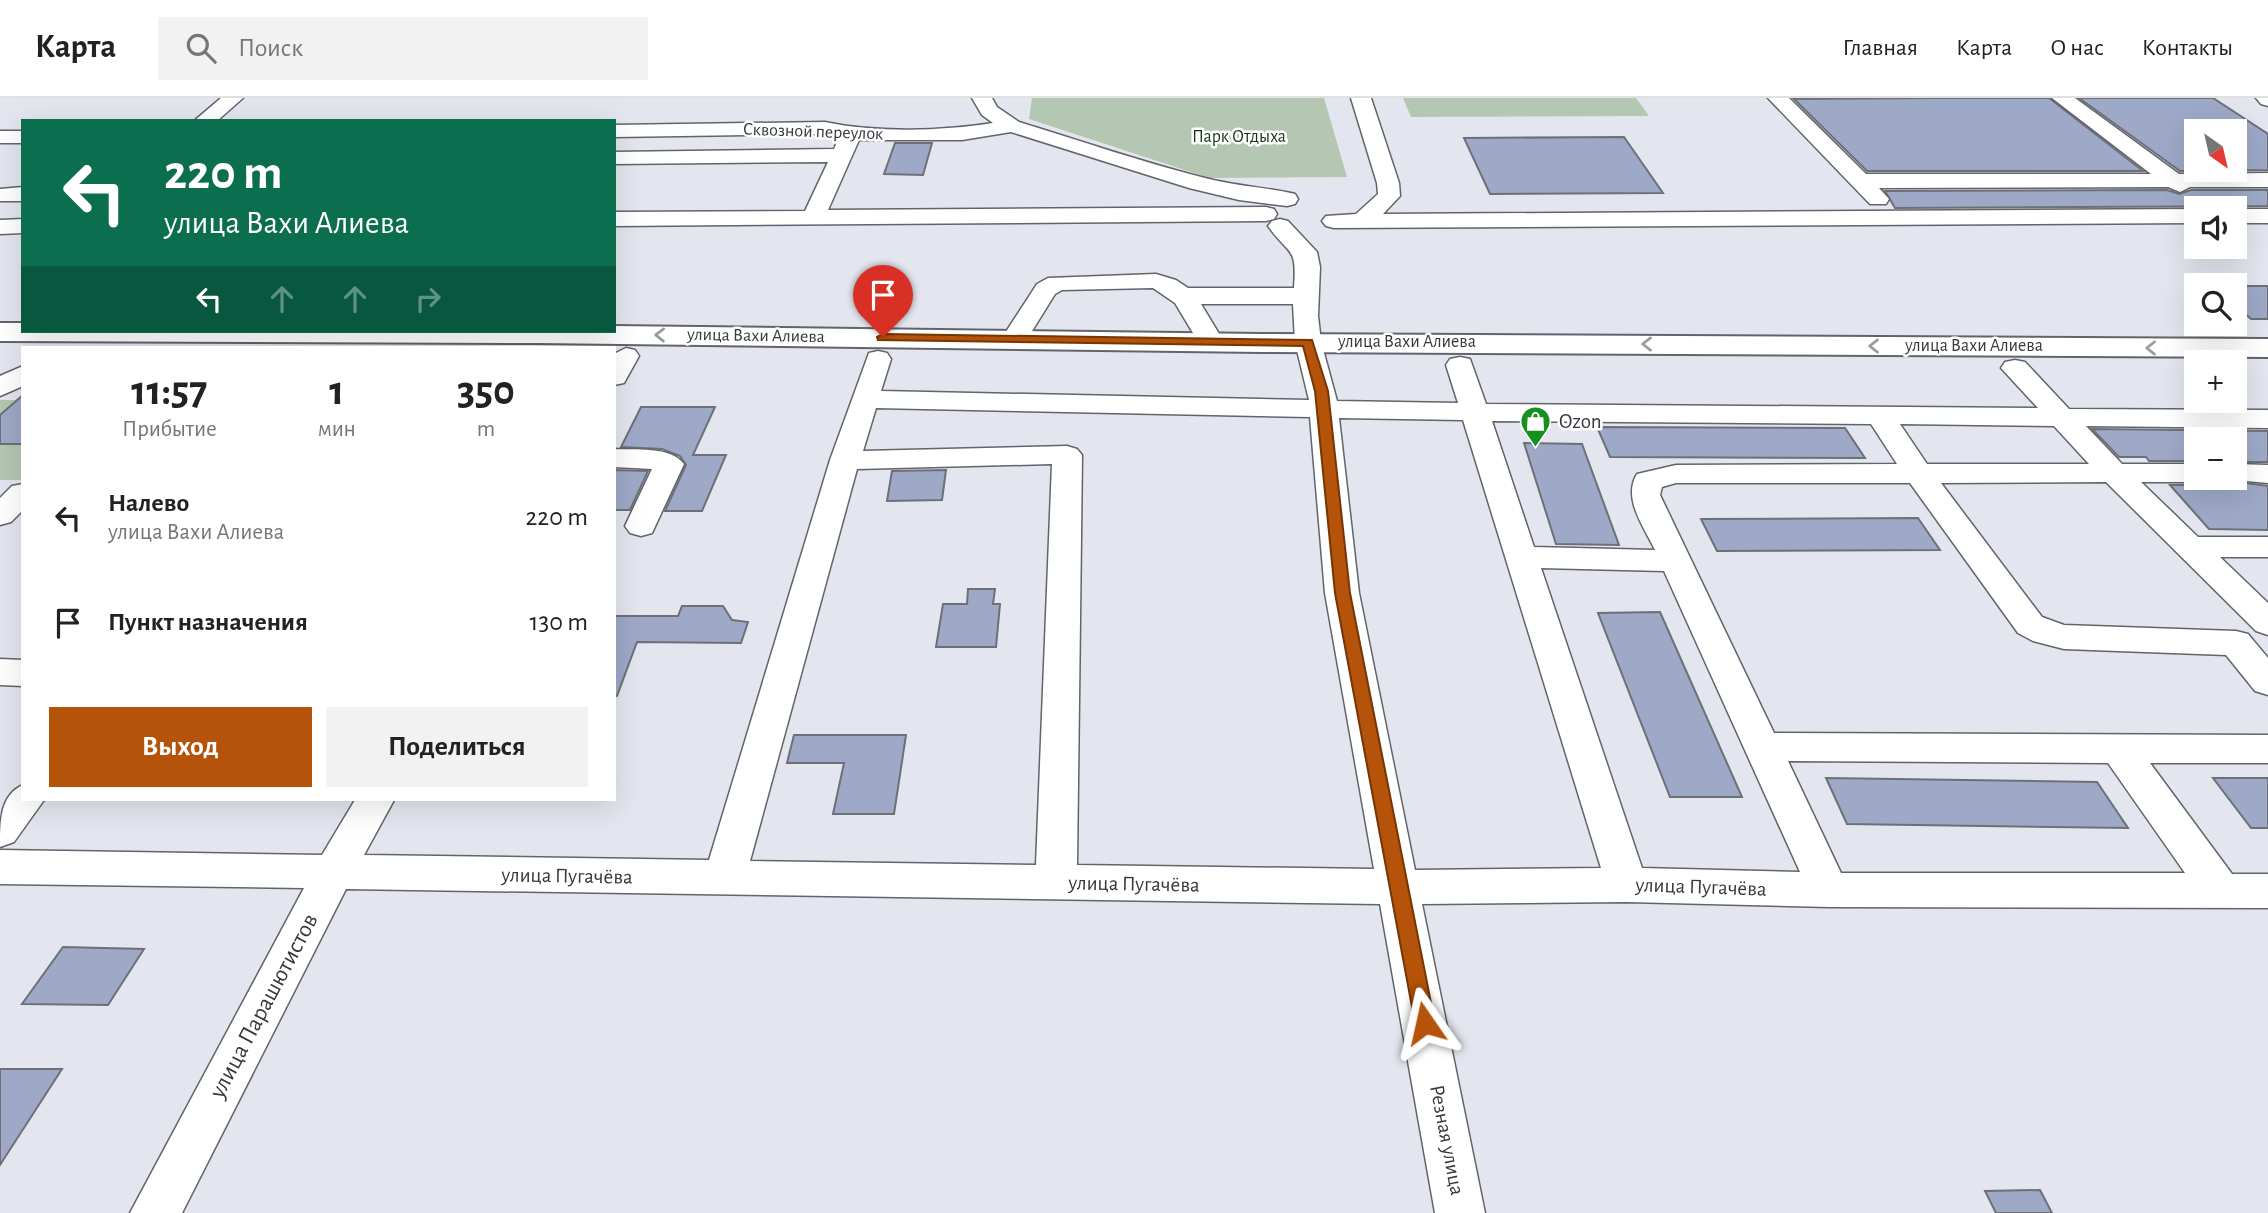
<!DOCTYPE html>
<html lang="ru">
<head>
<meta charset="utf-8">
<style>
  body { margin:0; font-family:"Alegreya Sans",sans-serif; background:#f2f2f2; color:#222; height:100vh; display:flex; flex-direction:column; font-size:26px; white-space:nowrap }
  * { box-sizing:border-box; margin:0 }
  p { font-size:23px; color:#767676 }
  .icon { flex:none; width:38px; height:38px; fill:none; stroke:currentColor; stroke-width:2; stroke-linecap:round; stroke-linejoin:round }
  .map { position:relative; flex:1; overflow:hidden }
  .sheet { position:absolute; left:21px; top:248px; width:595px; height:455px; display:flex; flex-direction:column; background:#fff; border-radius:0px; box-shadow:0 7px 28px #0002 }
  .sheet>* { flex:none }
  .hud { position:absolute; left:21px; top:21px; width:595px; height:214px; border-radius:0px; box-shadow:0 7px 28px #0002; background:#0b6e4f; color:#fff; overflow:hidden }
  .needle { width:46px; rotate:146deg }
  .controls { position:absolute; left:2184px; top:21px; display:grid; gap:14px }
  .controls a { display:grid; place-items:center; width:63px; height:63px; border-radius:0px; background:#fff; box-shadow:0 7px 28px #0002; font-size:35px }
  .pin { position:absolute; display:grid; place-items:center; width:60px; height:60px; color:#fff; margin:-72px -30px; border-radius:50% 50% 50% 0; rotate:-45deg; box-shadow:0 0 7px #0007 }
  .pin .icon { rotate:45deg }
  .me { position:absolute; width:77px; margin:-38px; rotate:349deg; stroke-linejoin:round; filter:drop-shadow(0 0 5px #0008) }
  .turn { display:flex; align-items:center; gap:24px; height:147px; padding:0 28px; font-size:32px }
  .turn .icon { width:91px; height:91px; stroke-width:2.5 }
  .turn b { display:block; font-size:49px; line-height:60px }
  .lanes { display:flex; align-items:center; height:66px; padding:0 28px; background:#0003; justify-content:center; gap:35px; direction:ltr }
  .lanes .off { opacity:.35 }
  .eta { display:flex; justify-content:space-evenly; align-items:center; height:119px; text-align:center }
  .eta b { font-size:42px; font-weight:600; line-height:49px }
  .action { display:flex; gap:14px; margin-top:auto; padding:14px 28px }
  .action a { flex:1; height:80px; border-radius:0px; background:#b45309; color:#fff; font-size:28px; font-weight:600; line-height:80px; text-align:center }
  .action a+a { background:#f2f2f2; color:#222 }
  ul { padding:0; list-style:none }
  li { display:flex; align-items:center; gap:21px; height:105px; padding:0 28px }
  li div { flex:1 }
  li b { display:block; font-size:26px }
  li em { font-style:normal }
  header { display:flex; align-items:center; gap:42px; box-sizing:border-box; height:98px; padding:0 35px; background:#fff; border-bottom:2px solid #e0e0e0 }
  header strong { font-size:33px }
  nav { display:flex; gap:38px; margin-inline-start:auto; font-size:24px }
  .search { width:490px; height:63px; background:#f2f2f2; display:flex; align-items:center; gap:18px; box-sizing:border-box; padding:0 24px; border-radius:0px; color:#767676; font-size:26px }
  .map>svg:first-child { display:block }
  .green { fill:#b3c7b2 }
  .building { fill:#9da9c7; stroke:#6d7077; stroke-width:2; fill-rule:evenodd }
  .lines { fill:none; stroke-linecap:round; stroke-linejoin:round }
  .minor-casing { stroke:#61646b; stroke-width:3 }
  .major-casing { stroke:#61646b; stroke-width:4 }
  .minor { fill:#fff; fill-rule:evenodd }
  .major { fill:#fff; fill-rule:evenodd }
  .oneway { stroke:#9b9c9d }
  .route { fill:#b45309; stroke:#753606; stroke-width:2 }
  .labels { text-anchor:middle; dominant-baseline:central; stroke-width:5; stroke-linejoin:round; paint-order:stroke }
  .far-street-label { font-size:18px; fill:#37383b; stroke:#fff }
  .far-park-label { font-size:18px; fill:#133914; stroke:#fff }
  .poi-label { font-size:21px; fill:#37383b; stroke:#fff; text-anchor:start }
  .street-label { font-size:21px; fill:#37383b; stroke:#fff }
  .near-street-label { font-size:24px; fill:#37383b; stroke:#fff }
</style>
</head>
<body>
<header>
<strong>Карта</strong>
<div class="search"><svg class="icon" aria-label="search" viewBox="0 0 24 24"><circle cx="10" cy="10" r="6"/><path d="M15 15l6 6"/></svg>Поиск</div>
<nav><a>Главная</a><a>Карта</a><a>О нас</a><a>Контакты</a></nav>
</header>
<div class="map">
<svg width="2268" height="1115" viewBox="0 0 2268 1115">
  <rect width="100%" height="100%" fill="#e3e6ee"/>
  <g class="green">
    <path d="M1032,0H1324L1347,79L1209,80L1029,21Z"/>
    <path d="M1403,0H1636L1649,18L1411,19Z"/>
    <rect x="0" y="302" width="23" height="80"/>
  </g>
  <g class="building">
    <path d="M1933,0H2049L2143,73H1867L1794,1Z"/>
    <path d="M2079,0H2213L2268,36V72L2180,73ZM2196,33H2235V72H2196Z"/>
    <path d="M1624,39L1663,95L1490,96L1464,40Z"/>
    <path d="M895,45H932L923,77L884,76Z"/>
    <path d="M2167,92L2179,96L2191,92H2268V108L1895,110L1885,93Z"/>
    <path d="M2235,188H2268V221H2251L2235,207Z"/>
    <path d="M23,297V346H0V317Z"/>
    <path d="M641,309H715L693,357H726L702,413H665L686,367L680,358L662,351L621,349Z"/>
    <path d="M1597,329L1845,330L1865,360L1610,359Z"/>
    <path d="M2092,331L2268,333V364H2235V341H2196V363H2149L2146,359H2119Z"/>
    <path d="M1524,345L1582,346L1619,447L1556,446Z"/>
    <path d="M614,372L648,373L630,412H614Z"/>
    <path d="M946,372L942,402L887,403L892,373Z"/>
    <path d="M2209,380L2268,388V432L2209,431L2170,387H2197L2208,384Z"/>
    <path d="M1918,420L1940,452L1717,453L1701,421Z"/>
    <path d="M968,491H995L993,506H1000L996,549H936L943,506H967Z"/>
    <path d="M682,508H723L732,522L748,524L741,545L637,544L617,598L614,597V518H678Z"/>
    <path d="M1660,514L1742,699H1670L1598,515Z"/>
    <path d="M794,637H906L894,716H833L844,665H787Z"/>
    <path d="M1826,680L2097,684L2128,730L1847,726Z"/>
    <path d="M2213,680H2268V730H2251Z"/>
    <path d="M63,849L144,851L108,907L22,906Z"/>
    <path d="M0,971H62L0,1067Z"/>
    <path d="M2040,1092L2052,1115H1996L1985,1093Z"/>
  </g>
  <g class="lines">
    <defs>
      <g id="minor">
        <path d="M221,0H243L217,23H194Z"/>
        <path d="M972,0H992L997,9L1019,24C1081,43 1142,64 1205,80C1235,88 1265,89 1295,96L1298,101L1295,106L1287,108L1239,102L1189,90L1011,34L962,42H859L828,112L1266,109L1274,111L1277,116L1274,121L1266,123L614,128V114L805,113L828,64L614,66V54L834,51L839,39L825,36L614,39V27L825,24C876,35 942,33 993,25L982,17Z"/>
        <path d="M1351,0H1371L1399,85L1400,98L1383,116L2196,111V125L1334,130L1326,128L1322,123L1326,118L1356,116L1378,96L1377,85Z"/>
        <path d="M1768,0H1789L1866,76H2151L2052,0H2075L2179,76L2268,75V89H2190L2180,94L2168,89L1879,90L1889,101L1886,106H1870Z"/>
        <path d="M2256,0H2268V8L2261,6Z"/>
        <rect x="0" y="33" width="23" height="12"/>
        <path d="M23,89V103H0V91Z"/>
        <rect x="2235" y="111" width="33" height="14"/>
        <path d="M23,121V135L0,136V122Z"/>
        <path d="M1280,121L1288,123L1317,154L1320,169L1318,218L1321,244L1337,303L1458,305L1446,267L1450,261L1460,259L1470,261L1486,306L2038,310L2001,270L2005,264L2015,262L2025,264L2069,311L2268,312V330L2086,328L2122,366H2196V380L2207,381L2196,384H2141L2198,439H2268V459H2220L2268,505V537L2256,533L2106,384L1941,385L2042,519L2064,527L2236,533L2248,536L2268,560V597L2255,593L2226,557L2064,551L2033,543L2018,535L1910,385H1676L1662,389L1660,397L1774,635L2268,637V665H2150L2232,776H2268V810L1829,809L1627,804L1422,806L1485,1115H1435L1380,806L346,791L182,1115H130L304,790L0,786V752L322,757L355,702H394L364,757L709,762L830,362L869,255L878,253L887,255L891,261L881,293L1309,302L1295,244L1293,206H1201L1224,244L1220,250L1211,252L1202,250L1175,205L1153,190L1062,192L1055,196L1024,246L1015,248L1006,246L1002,240L1037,186L1048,180L1156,176L1176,182L1188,190H1294C1297,147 1290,159 1268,128L1272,123ZM876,310L1310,319L1325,495L1374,771L1077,767L1082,357L1077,351L1067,348L863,353ZM1339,320L1463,322L1601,770L1415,772L1359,495ZM1492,323L1871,326L1897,366L1676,367L1637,376C1622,400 1644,429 1655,452L1534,449ZM1900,326L2054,328L2089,366H1927ZM1052,366L1036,767L750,763L857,371ZM1541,470L1664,473L1800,774L1642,770ZM1788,663L2108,665L2185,775H1841Z"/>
        <path d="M626,250L635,252L639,258L624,285L614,287V256Z"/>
        <path d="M23,268V288L0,298V278Z"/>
        <path d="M614,351C634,352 671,348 684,366L652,435L641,438L630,435L625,428L652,371L614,369Z"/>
        <path d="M2235,366L2268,367V385L2224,381L2235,380Z"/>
        <path d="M23,386V412L11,424L0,427V400L12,388Z"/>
        <path d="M0,561L23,562V588L0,587Z"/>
        <path d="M23,687V702H44L14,744L0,749C0,723 0,697 23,687Z"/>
      </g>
      <path id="major" d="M0,225H23V233H614V228L1262,236L2268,241V259L1262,254L538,245L0,243Z"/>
    </defs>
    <use href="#minor" class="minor-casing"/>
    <use href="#major" class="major-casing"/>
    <use href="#minor" class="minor"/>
    <use href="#major" class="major"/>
  </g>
  <defs><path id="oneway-chevron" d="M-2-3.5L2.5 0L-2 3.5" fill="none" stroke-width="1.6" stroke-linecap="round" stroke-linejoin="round" transform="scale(1.75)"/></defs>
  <g class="oneway">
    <use href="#oneway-chevron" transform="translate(660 237) rotate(-179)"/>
    <use href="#oneway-chevron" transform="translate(1647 246) rotate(-180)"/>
    <use href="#oneway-chevron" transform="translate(1874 248) rotate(-180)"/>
    <use href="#oneway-chevron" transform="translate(2151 250) rotate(-180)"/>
  </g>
  <path class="route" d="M883,236L1312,242L1328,293L1350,495L1435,925L1432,932L1425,934L1418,932L1415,925L1335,495L1315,293L1303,248L878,242L877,239Z"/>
  <defs>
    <symbol id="shop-pin" viewBox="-11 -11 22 30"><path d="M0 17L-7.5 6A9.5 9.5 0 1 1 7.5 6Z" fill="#16901e" stroke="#fff"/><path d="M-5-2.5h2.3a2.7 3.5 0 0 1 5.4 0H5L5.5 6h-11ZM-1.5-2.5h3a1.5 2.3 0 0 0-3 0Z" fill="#fff"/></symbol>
  </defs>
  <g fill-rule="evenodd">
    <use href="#shop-pin" x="1518" y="306" width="35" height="47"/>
  </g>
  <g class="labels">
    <g class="far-street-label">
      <text transform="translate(813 34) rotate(2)">Сквозной переулок</text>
      <text transform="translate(756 238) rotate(1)">улица Вахи Алиева</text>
      <text x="1407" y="244">улица Вахи Алиева</text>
      <text x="1974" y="248">улица Вахи Алиева</text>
    </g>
    <g class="far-park-label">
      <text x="1239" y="39">Парк Отдыха</text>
    </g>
    <g class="poi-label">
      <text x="1559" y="323">Ozon</text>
    </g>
    <g class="street-label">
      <text transform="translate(567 778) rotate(1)">улица Пугачёва</text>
      <text transform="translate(1134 786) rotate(1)">улица Пугачёва</text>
      <text transform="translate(1701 789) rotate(2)">улица Пугачёва</text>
      <text transform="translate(1447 1042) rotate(79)">Резная улица</text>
    </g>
    <g class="near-street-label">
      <text transform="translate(264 908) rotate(-62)">улица Парашютистов</text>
    </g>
  </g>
</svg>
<div class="controls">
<a><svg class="needle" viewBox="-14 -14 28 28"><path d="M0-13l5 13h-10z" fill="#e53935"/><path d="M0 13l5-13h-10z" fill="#767676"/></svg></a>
<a><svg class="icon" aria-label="sound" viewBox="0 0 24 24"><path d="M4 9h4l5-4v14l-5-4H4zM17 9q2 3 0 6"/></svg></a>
<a><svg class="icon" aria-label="search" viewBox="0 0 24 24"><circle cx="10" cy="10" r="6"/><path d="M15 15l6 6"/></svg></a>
<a>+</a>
<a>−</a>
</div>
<div class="pin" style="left:883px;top:239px;background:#d93025"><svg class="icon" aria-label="arrive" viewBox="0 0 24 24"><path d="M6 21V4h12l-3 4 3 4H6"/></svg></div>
<svg class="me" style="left:1425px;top:925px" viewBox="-20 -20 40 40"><path d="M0-17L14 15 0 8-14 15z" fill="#b45309" stroke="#fff" stroke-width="4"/></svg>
<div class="hud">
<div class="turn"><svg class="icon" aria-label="left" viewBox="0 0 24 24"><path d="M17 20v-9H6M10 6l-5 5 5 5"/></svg><div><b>220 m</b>улица Вахи Алиева</div></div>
<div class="lanes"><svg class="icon" aria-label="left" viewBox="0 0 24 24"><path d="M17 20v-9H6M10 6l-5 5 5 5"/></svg><svg class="icon off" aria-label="ahead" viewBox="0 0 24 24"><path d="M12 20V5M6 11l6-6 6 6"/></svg><svg class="icon off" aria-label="ahead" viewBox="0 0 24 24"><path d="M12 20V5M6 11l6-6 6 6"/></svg><svg class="icon off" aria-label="right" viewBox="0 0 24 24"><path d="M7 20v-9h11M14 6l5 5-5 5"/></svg></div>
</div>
<section class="sheet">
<div class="eta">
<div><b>11:57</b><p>Прибытие</p></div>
<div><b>1</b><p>мин</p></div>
<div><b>350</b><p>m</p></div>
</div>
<ul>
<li><svg class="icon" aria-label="left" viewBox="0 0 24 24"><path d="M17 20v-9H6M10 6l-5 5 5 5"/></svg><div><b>Налево</b><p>улица Вахи Алиева</p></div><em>220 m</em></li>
<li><svg class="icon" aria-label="arrive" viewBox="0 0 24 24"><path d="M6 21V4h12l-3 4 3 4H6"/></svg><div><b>Пункт назначения</b></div><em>130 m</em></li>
</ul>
<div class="action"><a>Выход</a><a>Поделиться</a></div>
</section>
</div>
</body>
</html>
